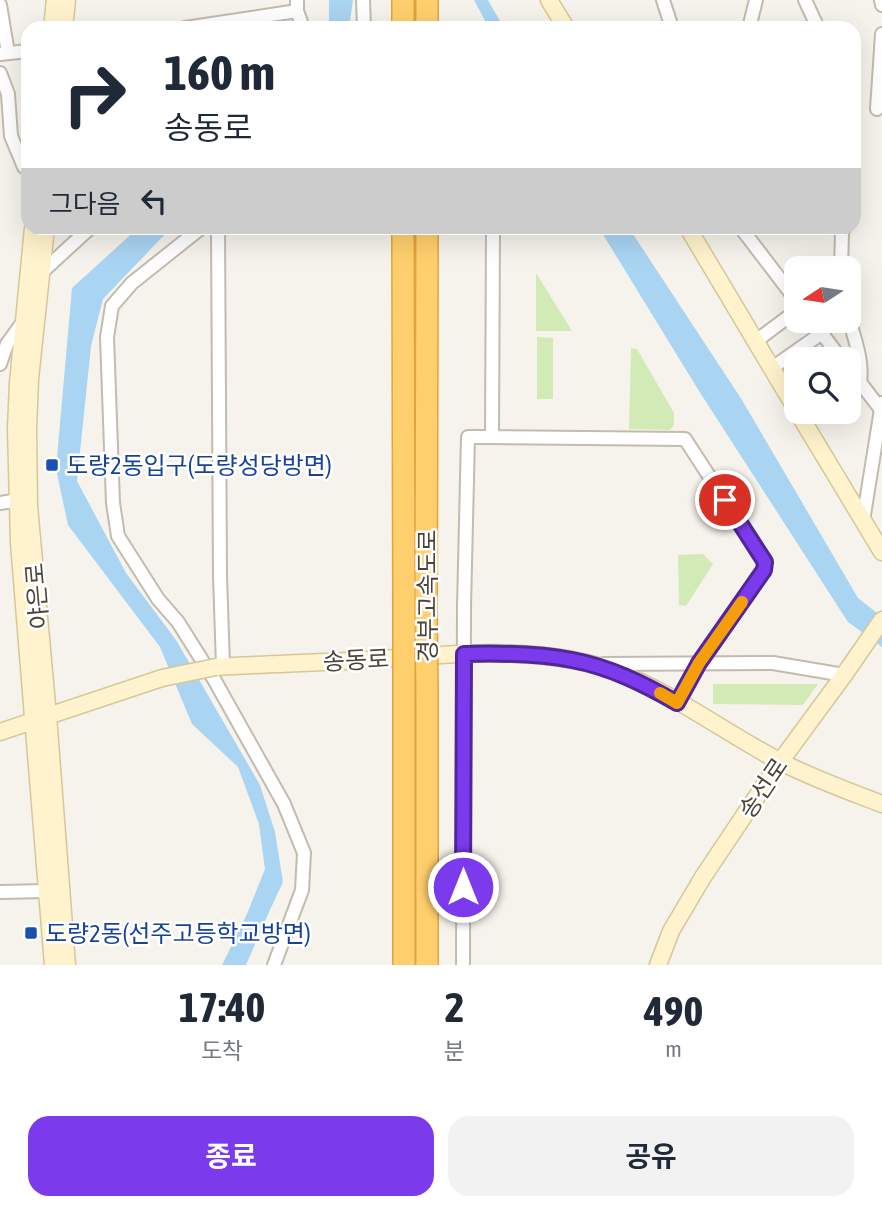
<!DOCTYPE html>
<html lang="ko">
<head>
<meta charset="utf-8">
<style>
  body { margin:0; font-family:"Asap Condensed","Noto Sans KR",sans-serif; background:#f2f2f3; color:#1f2937; height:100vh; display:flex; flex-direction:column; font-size:26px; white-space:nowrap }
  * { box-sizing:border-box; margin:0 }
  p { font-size:23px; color:#747a83 }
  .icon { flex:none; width:38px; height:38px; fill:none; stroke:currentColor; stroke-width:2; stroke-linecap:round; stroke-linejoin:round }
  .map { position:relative; height:965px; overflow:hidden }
  .side { display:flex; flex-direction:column; background:#fff; flex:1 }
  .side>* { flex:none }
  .hud { position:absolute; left:21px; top:21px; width:840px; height:214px; border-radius:21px; box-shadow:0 7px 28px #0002; background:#fff; color:#1f2937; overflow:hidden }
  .needle { width:46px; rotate:258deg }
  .tools { position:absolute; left:784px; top:256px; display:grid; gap:14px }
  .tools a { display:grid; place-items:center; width:77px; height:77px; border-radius:14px; background:#fff; box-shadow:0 7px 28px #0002; font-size:35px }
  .pin { position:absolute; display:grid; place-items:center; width:60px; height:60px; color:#fff; margin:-30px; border:4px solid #fff; border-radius:50%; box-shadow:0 2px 7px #0007 }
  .me { position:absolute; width:77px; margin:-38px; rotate:0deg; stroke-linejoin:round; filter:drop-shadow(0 0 5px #0008) }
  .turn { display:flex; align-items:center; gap:24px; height:147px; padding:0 28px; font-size:32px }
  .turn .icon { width:91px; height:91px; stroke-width:2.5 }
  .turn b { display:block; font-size:49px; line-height:60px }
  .then { display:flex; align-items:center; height:66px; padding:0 28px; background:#0003; gap:14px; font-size:26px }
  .eta { display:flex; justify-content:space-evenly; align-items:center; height:119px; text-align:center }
  .eta b { font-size:42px; font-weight:700; line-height:49px }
  .cta { display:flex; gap:14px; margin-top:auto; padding:14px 28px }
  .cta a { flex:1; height:80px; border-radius:21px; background:#7c3aed; color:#fff; font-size:28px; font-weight:700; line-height:80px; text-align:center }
  .cta a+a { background:#f2f2f3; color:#1f2937 }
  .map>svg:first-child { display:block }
  .green { fill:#d2eab5 }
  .water { fill:#a9d4f2 }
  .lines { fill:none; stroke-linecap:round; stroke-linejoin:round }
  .street-casing { stroke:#c2bbae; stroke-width:16 }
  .secondary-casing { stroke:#d6c79b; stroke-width:19 }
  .highway-casing { stroke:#e0a43c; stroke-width:24 }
  .street { stroke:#fff; stroke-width:12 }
  .secondary { stroke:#fff3cd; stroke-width:16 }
  .highway { stroke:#ffcf6e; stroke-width:21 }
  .secondary-bridge-casing { stroke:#d6c79b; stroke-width:19; stroke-linecap:butt }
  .highway-bridge-casing { stroke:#e0a43c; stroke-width:24; stroke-linecap:butt }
  .secondary-bridge { stroke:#fff3cd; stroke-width:16 }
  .highway-bridge { stroke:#ffcf6e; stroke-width:21 }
  .route-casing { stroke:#51269a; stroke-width:18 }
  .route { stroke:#7c3aed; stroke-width:12 }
  .slow { stroke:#f59e0b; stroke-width:12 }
  .transit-dot { fill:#1a4fb4; stroke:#fff; stroke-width:2.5 }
  .labels { text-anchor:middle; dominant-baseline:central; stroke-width:5; stroke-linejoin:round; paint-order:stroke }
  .transit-label { font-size:24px; fill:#164399; stroke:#fff; text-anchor:start }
  .street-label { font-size:24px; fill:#4b4439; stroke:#fff }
</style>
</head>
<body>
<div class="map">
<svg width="882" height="965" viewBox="0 0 882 965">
  <rect width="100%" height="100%" fill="#f6f3ec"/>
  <g class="green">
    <path d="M536,273L572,331H536Z"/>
    <path d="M537,337L553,338V399H537Z"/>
    <path d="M631,348L637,349L674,413V425L670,430L629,429Z"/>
    <path d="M703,554L713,564L686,606L679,605L678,555Z"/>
    <path d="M713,684H818L803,705L713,704Z"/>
  </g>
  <g class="water">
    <path d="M329,0H353L349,28H329Z"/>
    <path d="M474,0H488L504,28H489Z"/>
    <path d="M138,228H171L103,299L91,346L77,481L126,573L176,640L260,785L275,832L283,882L269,912L246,965H222L247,914L265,869L259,824L238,767L192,724L160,647L68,525L56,469L72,288Z"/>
    <path d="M599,228H629L742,400L858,598L882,617V647L848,622L699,391Z"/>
  </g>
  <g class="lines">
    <defs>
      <g id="street">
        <path d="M297,0V11L301,22L297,28"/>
        <path d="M363,0L364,28"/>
        <path d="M663,0L672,28"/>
        <path d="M805,0L818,28"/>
        <path d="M881,0L882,5"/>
        <path d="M0,5L8,53"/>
        <path d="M185,28L297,11"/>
        <path d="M749,28L756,0"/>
        <path d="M0,54L28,51"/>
        <path d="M0,73L8,94L11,136L24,167L28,168"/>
        <path d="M877,109L882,34"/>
        <path d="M201,228L132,283L112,306L107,337L113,503L118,536L158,599L178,622L215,681L284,804L304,853L302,890L274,965"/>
        <path d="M218,228L220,576L223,666"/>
        <path d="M493,228L492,437L685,439L765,562L764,570L699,663L677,703"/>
        <path d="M741,228L796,300"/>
        <path d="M841,268L842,233L844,228"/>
        <path d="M42,272L90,228"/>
        <path d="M849,319C855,340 863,361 860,383"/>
        <path d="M812,320L841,359"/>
        <path d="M756,341L796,311"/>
        <path d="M0,364L7,344L23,322"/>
        <path d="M772,368L822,333"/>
        <path d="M849,368L882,411"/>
        <path d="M0,503L18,500"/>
        <path d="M863,521L882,403"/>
        <path d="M604,664L773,663L844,675"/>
        <path d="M0,892L47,891"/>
        <path d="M463,965L464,607L468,437H492"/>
      </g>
      <g id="secondary">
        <path d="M549,0L566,28"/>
        <path d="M52,28L55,0"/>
        <path d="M64,28L67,0"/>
        <path d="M33,228L18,383L16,429L19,543L53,965"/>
        <path d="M46,228L30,379L28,430L29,506L48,716L67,965"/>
        <path d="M688,228L796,409"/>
        <path d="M797,411L882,552"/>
        <path d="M216,667C266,664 315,663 364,660C447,655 537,643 617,672C673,693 726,733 779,761C812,778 848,791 882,804"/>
        <path d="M0,732L162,678"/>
        <path d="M658,965L671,931L703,877L780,762L844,675L882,620"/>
      </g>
      <g id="highway">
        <path d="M403,0V28"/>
        <path d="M427,28V0"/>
        <path d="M403,228L404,612"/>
        <path d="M426,611L427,228"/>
        <path d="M404,695V965"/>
        <path d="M427,695V965"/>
      </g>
    </defs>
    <use href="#street" class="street-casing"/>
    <use href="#secondary" class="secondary-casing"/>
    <use href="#highway" class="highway-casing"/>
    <use href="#street" class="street"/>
    <use href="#secondary" class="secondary"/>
    <use href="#highway" class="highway"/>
    <defs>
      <path id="secondary-bridge" d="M162,678L216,667"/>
      <g id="highway-bridge">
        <path d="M426,611L427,695"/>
        <path d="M404,695V612"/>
      </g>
    </defs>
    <use href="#secondary-bridge" class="secondary-bridge-casing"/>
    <use href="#highway-bridge" class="highway-bridge-casing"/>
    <use href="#secondary-bridge" class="secondary-bridge"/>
    <use href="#highway-bridge" class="highway-bridge"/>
  </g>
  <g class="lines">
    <defs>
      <path id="route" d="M463,887L464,654C499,653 537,653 572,660C610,667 644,684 677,703L699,663L764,570L765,562L725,500"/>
    </defs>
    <use href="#route" class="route-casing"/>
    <use href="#route" class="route"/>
    <path class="slow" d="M660,693L677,703L699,663L742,602"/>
  </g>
  <g class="transit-dot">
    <rect x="45" y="458" width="14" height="14" rx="3.5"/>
    <rect x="24" y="926" width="14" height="14" rx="3.5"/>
  </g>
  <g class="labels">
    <g class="transit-label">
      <text x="66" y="465">도량2동입구(도량성당방면)</text>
      <text x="45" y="933">도량2동(선주고등학교방면)</text>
    </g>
    <g class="street-label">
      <text transform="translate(37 596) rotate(-95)">야은로</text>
      <text transform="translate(427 596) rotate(-90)">경부고속도로</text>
      <text transform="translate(356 660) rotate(-3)">송동로</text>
      <text transform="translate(763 788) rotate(-56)">송선로</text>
    </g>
  </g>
</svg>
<div class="tools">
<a><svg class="needle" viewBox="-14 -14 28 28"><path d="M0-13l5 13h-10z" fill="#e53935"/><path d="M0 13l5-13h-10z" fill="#747a83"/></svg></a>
<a><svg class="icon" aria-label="search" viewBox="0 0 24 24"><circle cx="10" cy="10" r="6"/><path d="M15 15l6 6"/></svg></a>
</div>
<div class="pin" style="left:725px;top:500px;background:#d93025"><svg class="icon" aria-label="arrive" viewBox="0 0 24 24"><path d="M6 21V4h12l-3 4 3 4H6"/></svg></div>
<svg class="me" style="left:463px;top:887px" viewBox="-20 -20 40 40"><circle r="17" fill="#7c3aed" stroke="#fff" stroke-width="3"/><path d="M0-11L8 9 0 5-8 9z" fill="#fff"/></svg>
<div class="hud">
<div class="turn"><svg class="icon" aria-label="right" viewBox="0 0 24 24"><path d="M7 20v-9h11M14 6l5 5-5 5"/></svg><div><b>160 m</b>송동로</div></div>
<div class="then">그다음<svg class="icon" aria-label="left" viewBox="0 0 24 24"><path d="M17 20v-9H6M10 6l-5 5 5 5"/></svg></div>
</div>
</div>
<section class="side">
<div class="eta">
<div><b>17:40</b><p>도착</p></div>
<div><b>2</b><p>분</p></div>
<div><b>490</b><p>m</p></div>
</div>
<div class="cta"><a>종료</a><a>공유</a></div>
</section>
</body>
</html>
